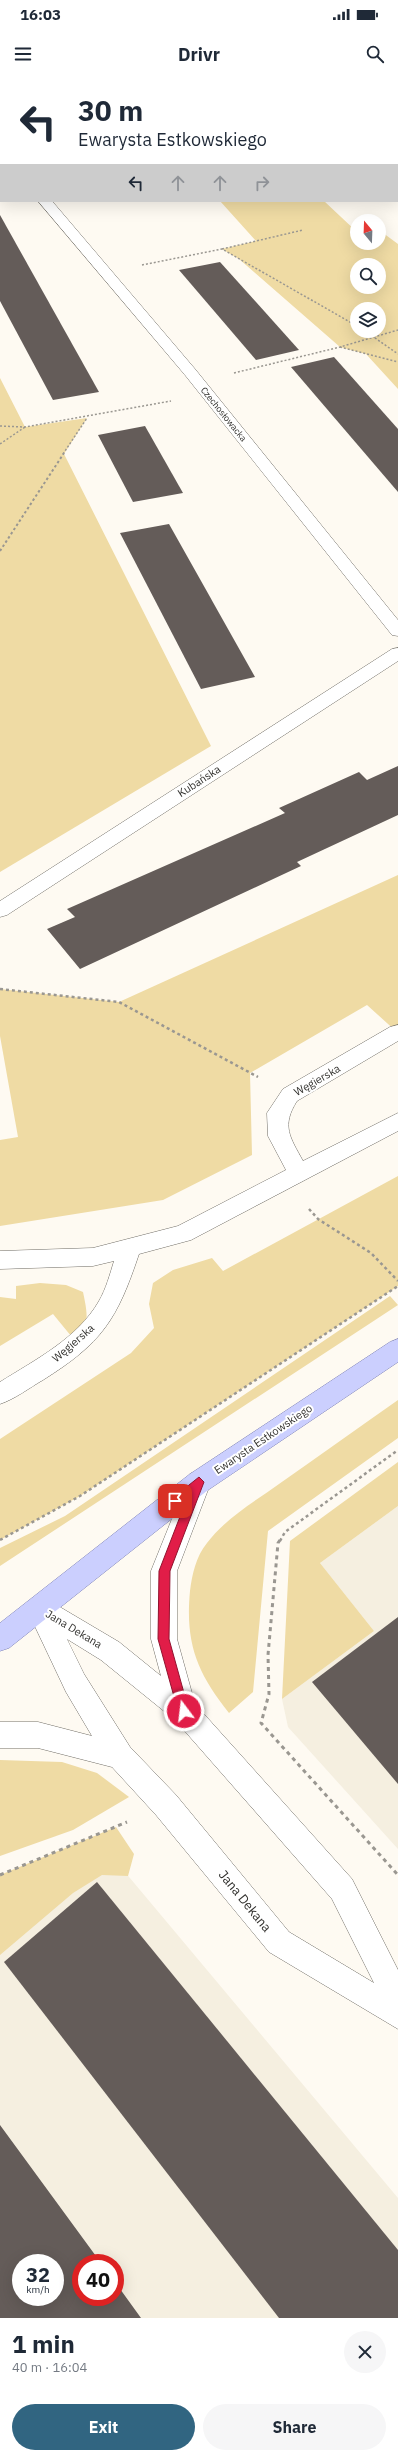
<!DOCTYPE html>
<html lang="en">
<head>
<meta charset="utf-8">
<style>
  body { margin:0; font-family:"IBM Plex Sans",sans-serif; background:#f6f6f7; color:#1f2937; height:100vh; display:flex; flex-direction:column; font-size:15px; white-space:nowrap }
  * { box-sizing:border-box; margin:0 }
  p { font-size:13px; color:#747a83 }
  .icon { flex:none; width:22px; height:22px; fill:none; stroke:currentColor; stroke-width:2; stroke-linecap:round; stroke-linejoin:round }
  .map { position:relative; height:2238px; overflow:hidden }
  .details { display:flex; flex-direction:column; background:#fff; flex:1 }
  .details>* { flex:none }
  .top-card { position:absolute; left:0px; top:0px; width:398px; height:122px; box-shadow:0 4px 16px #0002; background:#fff; color:#1f2937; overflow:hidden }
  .needle { width:26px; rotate:341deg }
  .buttons { position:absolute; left:350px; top:134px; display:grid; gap:8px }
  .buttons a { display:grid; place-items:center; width:36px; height:36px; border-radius:50%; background:#fff; box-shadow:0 4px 16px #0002; font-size:20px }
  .speed { position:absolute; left:12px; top:2174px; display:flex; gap:8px; font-size:20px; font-weight:700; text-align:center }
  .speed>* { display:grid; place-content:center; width:52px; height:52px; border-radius:50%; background:#fff; box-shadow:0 4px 16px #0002; line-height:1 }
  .speed small { font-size:10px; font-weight:400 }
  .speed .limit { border:6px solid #d22; background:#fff; color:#111 }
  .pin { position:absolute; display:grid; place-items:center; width:34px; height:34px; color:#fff; margin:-17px; border-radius:8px; box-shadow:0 2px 6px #0006 }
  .me { position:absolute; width:44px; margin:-22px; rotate:345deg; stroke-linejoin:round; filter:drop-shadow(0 0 3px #0008) }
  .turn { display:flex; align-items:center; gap:14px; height:84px; padding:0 12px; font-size:18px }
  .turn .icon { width:52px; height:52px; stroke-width:2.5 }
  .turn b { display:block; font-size:28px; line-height:34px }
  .lanes { display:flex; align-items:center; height:38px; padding:0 12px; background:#0003; justify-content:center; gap:20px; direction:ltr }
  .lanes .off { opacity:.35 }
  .round { display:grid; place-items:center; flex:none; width:42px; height:42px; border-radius:21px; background:#f6f6f7 }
  .overview { display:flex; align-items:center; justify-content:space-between; height:68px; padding:0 12px }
  h1 { font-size:24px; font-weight:700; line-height:30px }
  .primary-button { display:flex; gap:8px; margin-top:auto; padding:8px 12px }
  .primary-button a { flex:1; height:46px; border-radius:24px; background:#316581; color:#fff; font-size:16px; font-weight:700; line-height:46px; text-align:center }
  .primary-button a+a { background:#f6f6f7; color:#1f2937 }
  .status { display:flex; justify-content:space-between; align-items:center; height:28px; padding:0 20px; background:#fff; direction:ltr }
  .status svg { height:11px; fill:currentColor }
  header { display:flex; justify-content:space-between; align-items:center; height:52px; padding:0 12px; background:#fff; font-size:18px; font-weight:700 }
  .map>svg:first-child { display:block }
  .built { fill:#f5efe0; fill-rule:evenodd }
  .green { fill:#efdba4; fill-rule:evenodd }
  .building { fill:#645c59; fill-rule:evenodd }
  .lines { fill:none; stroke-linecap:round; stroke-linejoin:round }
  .minor-casing { stroke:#716e67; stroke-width:1 }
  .major-casing { stroke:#7f83b5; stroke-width:1 }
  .path-far3 { stroke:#9a9791; stroke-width:1.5; stroke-dasharray:2 2; stroke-linecap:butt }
  .path-far2 { stroke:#9a9791; stroke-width:2; stroke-dasharray:2.5 2.5; stroke-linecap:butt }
  .path-far1 { stroke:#9a9791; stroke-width:2.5; stroke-dasharray:3 3; stroke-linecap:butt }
  .path { stroke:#9a9791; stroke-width:3; stroke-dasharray:4 4; stroke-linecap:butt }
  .minor { fill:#fff; fill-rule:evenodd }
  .major { fill:#cbcffe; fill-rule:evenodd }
  .route { fill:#e11d48; stroke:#92132f }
  .labels { text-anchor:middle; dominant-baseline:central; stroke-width:4; stroke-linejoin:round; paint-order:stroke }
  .far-street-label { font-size:9px; fill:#32312e; stroke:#fff }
  .street-label { font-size:11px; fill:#32312e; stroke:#fff }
  .near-street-label { font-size:13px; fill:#32312e; stroke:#fff }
</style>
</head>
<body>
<div class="status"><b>16:03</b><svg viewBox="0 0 49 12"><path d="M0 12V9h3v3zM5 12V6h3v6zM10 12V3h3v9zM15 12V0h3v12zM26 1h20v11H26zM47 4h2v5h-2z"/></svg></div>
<header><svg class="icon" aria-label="menu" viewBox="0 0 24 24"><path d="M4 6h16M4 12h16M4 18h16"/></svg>Drivr<svg class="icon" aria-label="search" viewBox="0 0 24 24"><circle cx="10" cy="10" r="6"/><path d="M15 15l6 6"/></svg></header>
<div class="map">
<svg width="398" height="2238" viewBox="0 0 398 2238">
  <rect width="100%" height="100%" fill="#fefaf2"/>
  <g class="built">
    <path d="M398,1426V1769L288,1647L282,1619L374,1551L320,1483Z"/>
    <path d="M109,1773L398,2118V2238H0V1864ZM21,2183H55V2217H21ZM81,2183H115V2217H81Z"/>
  </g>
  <g class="green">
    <path d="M220,121H324L357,152V163H379V150L398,164V309L366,274L340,267L239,179L222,169L256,161ZM357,185H379V207H357ZM357,229H379V251H357Z"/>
    <path d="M0,298L25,347L87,338L64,374L211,666L0,792Z"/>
    <path d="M398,795V953L367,925L250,993L252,1075L163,1120L0,1146V1060L18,1057L0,956V909L119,922Z"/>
    <path d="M398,1096V1206L80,1416L0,1460V1359L131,1273L154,1248L149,1224L153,1203L173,1190L212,1178L223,1191Z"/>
    <path d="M40,1203L66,1205L83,1212C87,1231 91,1248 76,1262L53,1234L0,1266V1217L16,1219V1206Z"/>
    <path d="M390,1216L398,1225L0,1486V1468L65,1436Z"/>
    <path d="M398,1320V1358L268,1451L253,1612L229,1633C197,1593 185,1563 190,1511C192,1495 196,1476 207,1463C226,1438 254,1422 279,1404C319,1376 358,1348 398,1320Z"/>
    <path d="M398,1382V1426L320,1483L374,1551L282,1619L290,1461Z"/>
    <path d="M0,1680L62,1682L97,1693L129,1717L73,1750L0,1776Z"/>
    <path d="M116,1747L134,1774L128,1796L102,1795L73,1813L0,1875V1795Z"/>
  </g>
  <g class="building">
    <path d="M0,135L99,312L53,320L0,221Z"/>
    <path d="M220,182L299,270L256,280L179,190Z"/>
    <path d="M334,277L398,349V412L291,287Z"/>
    <path d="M145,346L183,413L133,422L98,355Z"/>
    <path d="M169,444L255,597L201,609L120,453Z"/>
    <path d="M398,686V735L297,782L301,786L80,889L47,849L75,837L67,829L285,733L279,728L359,692L367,700Z"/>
    <path d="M398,1537V1704L312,1602Z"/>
    <path d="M97,1802L398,2170V2238H279L4,1882Z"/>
    <path d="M0,2045L101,2183H81V2217H115V2202L141,2238H0ZM21,2183H55V2217H21Z"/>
  </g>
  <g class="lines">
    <defs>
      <g id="minor">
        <path d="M317,0H330L331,1H318Z"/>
        <path d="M1,34V42L0,43V35Z"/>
        <path d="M397,40L398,41V49L397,48Z"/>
        <rect x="0" y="63" width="1" height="10"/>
        <path d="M38,121H52L195,289L398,540V556L392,555L185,295Z"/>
        <path d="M398,568V581L7,835L0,837V821L392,569Z"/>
        <path d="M398,945V961L297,1021C281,1046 290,1057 303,1081L398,1033V1051L191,1160L139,1174C117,1240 102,1263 43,1300C29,1308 15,1319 0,1324V1302C35,1280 78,1258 99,1221C106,1209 110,1194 114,1181L93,1186L0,1189V1171L93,1168L178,1146L286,1090L268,1056L267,1033L283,1009L390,947Z"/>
        <path d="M199,1391L208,1394L211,1402L177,1491V1559L195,1624L352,1799L398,1890V1949L269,1872L156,1735L112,1687L38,1668H0V1642H38L92,1656L66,1612L30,1536L26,1528L30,1520L39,1516L48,1520L119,1562L161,1596L151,1559V1491L190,1394ZM67,1559L101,1580L175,1640L332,1819L374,1903L289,1852L176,1715L130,1667L84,1594Z"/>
      </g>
      <path id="major" d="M398,1259V1282L208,1410L9,1568L0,1571V1543L190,1394L390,1262Z"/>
    </defs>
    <use href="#minor" class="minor-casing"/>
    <use href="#major" class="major-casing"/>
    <g class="path-far3">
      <path d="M222,169L303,150"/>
      <path d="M142,185L222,169L357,246"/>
      <path d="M365,251L398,274"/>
      <path d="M340,267L398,282"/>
      <path d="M234,293L340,267L398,250"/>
      <path d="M0,346L25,347L171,321"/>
      <path d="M0,364L25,347"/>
      <path d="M63,374L87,338"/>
    </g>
    <path class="path-far2" d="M0,471L64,373"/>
    <g class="path-far1">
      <path d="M0,909L119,922L258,997"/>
      <path d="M309,1129L318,1139L371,1173L398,1201"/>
      <path d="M0,1460L80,1416L398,1206"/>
      <path d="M280,1461L285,1452L398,1370"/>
    </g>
    <g class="path">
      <path d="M280,1460L278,1463L268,1575L269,1614L261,1643L398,1795"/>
      <path d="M0,1795L127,1742"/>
    </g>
    <use href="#minor" class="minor"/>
    <use href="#major" class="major"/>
  </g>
  <path class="route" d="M199,1397L204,1402L170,1491L169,1559L189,1631L184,1636L178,1631L158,1559L159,1491L188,1416L175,1426L169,1421Z"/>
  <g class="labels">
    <g class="far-street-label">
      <text transform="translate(224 334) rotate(51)">Czechosłowacka</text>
    </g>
    <g class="street-label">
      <text transform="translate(199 701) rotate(-33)">Kubańska</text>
      <text transform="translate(317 1000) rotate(-30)">Węgierska</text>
      <text transform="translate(73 1263) rotate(-41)">Węgierska</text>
      <text transform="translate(263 1359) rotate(-34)">Ewarysta Estkowskiego</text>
      <text transform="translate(74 1549) rotate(31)">Jana Dekana</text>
    </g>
    <g class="near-street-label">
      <text transform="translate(245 1821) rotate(51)">Jana Dekana</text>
    </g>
  </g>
</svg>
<div class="buttons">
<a><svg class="needle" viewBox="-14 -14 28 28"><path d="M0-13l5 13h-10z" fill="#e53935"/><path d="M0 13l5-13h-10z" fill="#747a83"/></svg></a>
<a><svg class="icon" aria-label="search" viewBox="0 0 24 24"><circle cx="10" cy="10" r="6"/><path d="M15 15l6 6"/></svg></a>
<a><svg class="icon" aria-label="layers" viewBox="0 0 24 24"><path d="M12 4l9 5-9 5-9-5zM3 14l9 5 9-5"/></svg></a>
</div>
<div class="speed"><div>32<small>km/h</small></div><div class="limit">40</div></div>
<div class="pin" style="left:175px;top:1421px;background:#d93025"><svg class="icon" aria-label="arrive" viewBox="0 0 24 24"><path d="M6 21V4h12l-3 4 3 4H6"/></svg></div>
<svg class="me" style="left:184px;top:1631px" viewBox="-20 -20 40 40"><circle r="17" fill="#e11d48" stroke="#fff" stroke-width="3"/><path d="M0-11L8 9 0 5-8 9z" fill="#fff"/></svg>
<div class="top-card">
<div class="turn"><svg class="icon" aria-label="left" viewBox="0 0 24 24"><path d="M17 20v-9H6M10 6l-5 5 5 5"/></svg><div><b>30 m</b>Ewarysta Estkowskiego</div></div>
<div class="lanes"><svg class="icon" aria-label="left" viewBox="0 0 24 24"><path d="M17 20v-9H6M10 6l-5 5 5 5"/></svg><svg class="icon off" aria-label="ahead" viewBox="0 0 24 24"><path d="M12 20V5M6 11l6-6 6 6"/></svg><svg class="icon off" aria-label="ahead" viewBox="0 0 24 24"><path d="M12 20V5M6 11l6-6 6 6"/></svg><svg class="icon off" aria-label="right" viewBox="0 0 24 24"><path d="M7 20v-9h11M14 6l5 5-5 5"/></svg></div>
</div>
</div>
<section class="details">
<div class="overview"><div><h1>1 min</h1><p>40 m · 16:04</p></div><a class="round"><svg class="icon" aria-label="close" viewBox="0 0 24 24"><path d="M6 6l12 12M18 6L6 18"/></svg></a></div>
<div class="primary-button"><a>Exit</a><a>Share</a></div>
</section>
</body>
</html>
